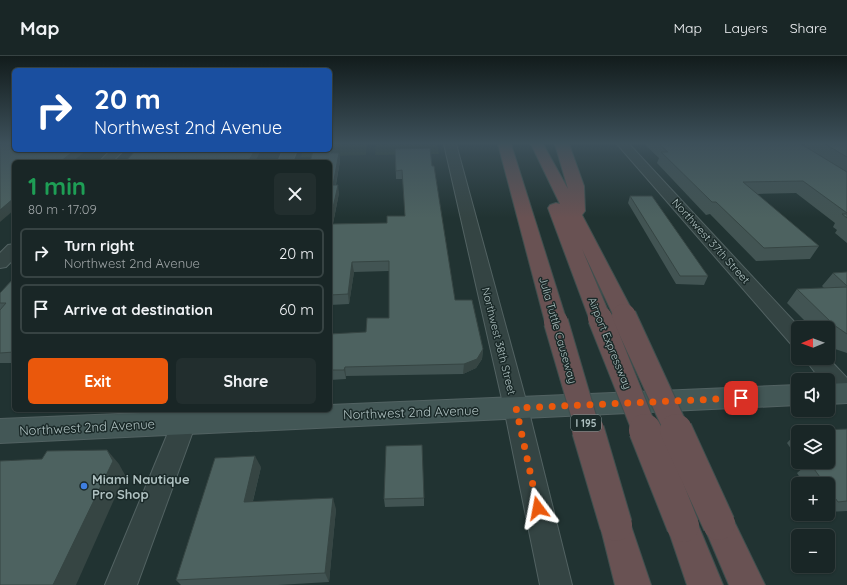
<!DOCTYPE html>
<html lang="en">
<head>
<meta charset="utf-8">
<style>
  body { margin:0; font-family:Quicksand,sans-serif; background:#222e2e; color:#f1f3f6; height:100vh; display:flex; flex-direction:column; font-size:15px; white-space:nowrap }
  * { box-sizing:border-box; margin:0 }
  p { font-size:13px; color:#9fa5a7 }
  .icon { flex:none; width:22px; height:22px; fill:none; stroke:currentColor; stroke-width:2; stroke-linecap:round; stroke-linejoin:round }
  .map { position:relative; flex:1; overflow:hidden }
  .details { position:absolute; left:12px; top:104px; width:320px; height:252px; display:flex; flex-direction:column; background:#192626; border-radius:6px; box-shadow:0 1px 3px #0004,0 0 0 1px #374343 }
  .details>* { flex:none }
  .top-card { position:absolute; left:12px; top:12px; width:320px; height:84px; border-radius:6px; box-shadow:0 1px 3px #0004,0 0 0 1px #374343; background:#1a4fa0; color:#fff; overflow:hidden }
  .needle { width:26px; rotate:269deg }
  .buttons { position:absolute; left:791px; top:265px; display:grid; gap:8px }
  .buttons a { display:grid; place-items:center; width:44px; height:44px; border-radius:6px; background:#192626; box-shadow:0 1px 3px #0004,0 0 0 1px #374343; font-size:20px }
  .pin { position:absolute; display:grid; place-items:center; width:34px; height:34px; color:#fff; margin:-17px; border-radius:8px; box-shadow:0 2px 6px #0006 }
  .me { position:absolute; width:44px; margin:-22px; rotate:347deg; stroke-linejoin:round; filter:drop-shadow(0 0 3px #0008) }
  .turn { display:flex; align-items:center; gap:14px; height:84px; padding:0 16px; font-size:18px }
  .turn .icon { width:52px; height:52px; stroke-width:2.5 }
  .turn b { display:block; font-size:28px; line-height:34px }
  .round { display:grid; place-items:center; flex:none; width:42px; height:42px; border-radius:6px; background:#222e2e }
  .overview { display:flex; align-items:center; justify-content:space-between; height:68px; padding:0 16px }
  h1 { font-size:24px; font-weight:700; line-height:30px; color:#1e9e55 }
  .action { display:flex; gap:8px; margin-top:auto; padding:8px 16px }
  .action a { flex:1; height:46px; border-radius:6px; background:#ea580c; color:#fff; font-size:16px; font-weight:700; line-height:46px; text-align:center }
  .action a+a { background:#222e2e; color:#f1f3f6 }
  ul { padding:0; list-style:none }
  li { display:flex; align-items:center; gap:12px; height:50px; margin:0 8px 6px; padding:0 8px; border:2px solid #374343; border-radius:6px }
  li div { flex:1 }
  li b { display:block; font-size:15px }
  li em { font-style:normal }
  header { display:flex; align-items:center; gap:24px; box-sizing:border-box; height:56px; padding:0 20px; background:#192626; border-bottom:1px solid #374343 }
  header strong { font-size:19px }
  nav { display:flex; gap:22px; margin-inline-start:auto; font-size:14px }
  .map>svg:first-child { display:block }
  .green { fill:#2d4032 }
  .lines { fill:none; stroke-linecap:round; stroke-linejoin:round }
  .street-casing { stroke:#526262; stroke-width:2 }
  .secondary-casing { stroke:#526262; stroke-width:2 }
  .highway-casing { stroke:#3f4f4e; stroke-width:2 }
  .street { fill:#344443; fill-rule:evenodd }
  .secondary { fill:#435756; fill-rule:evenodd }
  .highway { fill:#695253; fill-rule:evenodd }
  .highway-bridge-far1-casing { stroke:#3f4f4e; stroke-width:26; stroke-linecap:butt }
  .highway-bridge-casing { stroke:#3f4f4e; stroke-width:34; stroke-linecap:butt }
  .highway-bridge-far1 { stroke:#695253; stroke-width:24 }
  .highway-bridge { stroke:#695253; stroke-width:32 }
  .wall { fill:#425453 }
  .shaded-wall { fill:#364543 }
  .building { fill:#4d6260; stroke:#364543 }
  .route { stroke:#ea580c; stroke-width:7; stroke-dasharray:0 12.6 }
  .shop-dot { fill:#3f7fe0; stroke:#1a2928; stroke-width:1.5 }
  .labels { text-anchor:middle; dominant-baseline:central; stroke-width:3; stroke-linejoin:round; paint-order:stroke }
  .shield { fill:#1a2928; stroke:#829393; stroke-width:1 }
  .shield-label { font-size:10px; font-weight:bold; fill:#afc1c1 }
  .street-label { font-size:11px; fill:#afc1c1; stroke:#1a2928 }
  .near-street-label { font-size:13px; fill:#afc1c1; stroke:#1a2928 }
  .near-poi-label { font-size:13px; font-weight:bold; fill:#afc1c1; stroke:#1a2928; text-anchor:start }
</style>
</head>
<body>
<header>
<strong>Map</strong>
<nav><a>Map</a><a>Layers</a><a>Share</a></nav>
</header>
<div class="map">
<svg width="847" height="529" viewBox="0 0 847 529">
  <rect width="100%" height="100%" fill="#213332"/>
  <g class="green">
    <path d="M330,88H367L366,99L301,101L303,94H330Z"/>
    <path d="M376,88H437L439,98L375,99Z"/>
  </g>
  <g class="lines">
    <defs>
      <g id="street">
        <path d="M444,88H456L528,352L572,529H540L504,352Z"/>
        <path d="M617,88H629L800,272H798V290L791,288Z"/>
        <path d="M111,94H124L112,106H99Z"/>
        <path d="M14,188V203L6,211L0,212V197L8,189Z"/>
        <path d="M804,302H828L847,322V347L839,345L828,332V324H821Z"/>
        <path d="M184,357L193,360L196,367L137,529H105L172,367L175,360Z"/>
      </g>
      <g id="secondary">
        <path d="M283,94H297L292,106H278Z"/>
        <path d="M847,327V347L828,348V328Z"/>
        <path d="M798,329V349L0,387V363L213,354H330V349Z"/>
      </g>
      <g id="highway">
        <path d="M498,88H511L567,266L564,271L556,274L548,271L545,266Z"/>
        <path d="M531,88H543L568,133L555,88H569L584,130L585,155L582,159L635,260L632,265L624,267L616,265L582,193L611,262L608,267L600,269L592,267L589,262L548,152L550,149L556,147L560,148Z"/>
        <path d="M719,452L730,457L765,529H729L703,468L708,457Z"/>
        <path d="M616,453L627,458L651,529H615L600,469L605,458Z"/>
        <path d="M683,454L694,459L723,529H687L667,470L672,459Z"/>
      </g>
    </defs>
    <use href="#street" class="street-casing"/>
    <use href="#secondary" class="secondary-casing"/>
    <use href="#highway" class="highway-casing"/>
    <use href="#street" class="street"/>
    <use href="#secondary" class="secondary"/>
    <use href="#highway" class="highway"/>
    <defs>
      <g id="highway-bridge-far1">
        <path d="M624,260L677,375"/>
        <path d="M600,262L645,375"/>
        <path d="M556,266L588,375"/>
      </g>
      <g id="highway-bridge">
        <path d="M588,374L616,469"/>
        <path d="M645,374L683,470"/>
        <path d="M676,374L719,468"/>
      </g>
    </defs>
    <use href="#highway-bridge-far1" class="highway-bridge-far1-casing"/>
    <use href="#highway-bridge" class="highway-bridge-casing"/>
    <use href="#highway-bridge-far1" class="highway-bridge-far1"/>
    <use href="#highway-bridge" class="highway-bridge"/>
  </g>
  <g class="wall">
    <path d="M644,88H801L804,90L805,88H847V187L835,177L837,174L833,171L835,167L796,137L757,138L819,190L810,203L756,205L710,158L706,159L657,107L659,102Z"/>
    <path d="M395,93L432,110L455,244L483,293L482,303L476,312L463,318L346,320V323L330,324V278L366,276L389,262V215L354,216L349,248L330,249V106L332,97H339L340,105L336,129L339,137L333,168L387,167L405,160L403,123H396Z"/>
    <path d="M630,140L708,220L704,229L676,228L628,147Z"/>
    <path d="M847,216V297L835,293L828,287V272H812L787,247L797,233L824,232L822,230L833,217Z"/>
    <path d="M14,222V307H0V237Z"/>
    <path d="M847,373V455L828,456V428H804L797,417L804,411L800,406H828L798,376V403L787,387L798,375Z"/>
    <path d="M261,411L253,445L336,453L329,526L278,529H181L176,524Z"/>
    <path d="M424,442V450L385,451L384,443Z"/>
  </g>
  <g class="shaded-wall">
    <path d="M75,94H87L72,106H60Z"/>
    <path d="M255,94H261L255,106H248Z"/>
    <path d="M339,97L340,105L334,137L333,129Z"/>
    <path d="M338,129L339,137L331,177L330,165Z"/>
    <path d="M14,142V154L0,166V154Z"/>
    <path d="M352,206L354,216L349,248L348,238Z"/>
    <path d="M483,293L482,303L476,312L463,318L464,308Z"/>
    <path d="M345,311L346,320V323L344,314Z"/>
    <path d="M107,394L119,408L125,419L76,529H53Z"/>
    <path d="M255,400L261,411L250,456L244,446Z"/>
    <path d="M333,442L336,453L329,526L325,517Z"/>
  </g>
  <g class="building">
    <path d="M0,88H14V94H75L60,106H14V142L0,154Z"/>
    <path d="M659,88H801L847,116V157L803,125L743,126L819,190L764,192L716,146H712L661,96H668Z"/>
    <path d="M825,88H847V101Z"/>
    <path d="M430,92L432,110H434L455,244H472L483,293L477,303L464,308L345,311L344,314H330V278L366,276L367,262H389V205L352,206L348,238L330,239V168L387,167V160H405L402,114L396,115L395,93Z"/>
    <path d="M136,94H255L248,106H125Z"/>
    <path d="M332,94L331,97H339L333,129H338L330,165V106H310L313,95Z"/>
    <path d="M630,140H652L708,220H680Z"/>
    <path d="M842,158H847V162Z"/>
    <path d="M847,216V230L833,217Z"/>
    <path d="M14,222V296L0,297V254L6,247H0V237Z"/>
    <path d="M847,231V278L834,269L797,233Z"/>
    <path d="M847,373V445L838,446L828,432V428H825L809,406H828V376H798V375Z"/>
    <path d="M422,389L424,442L384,443L386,390Z"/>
    <path d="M107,394L113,405L53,529H0V405L42,403L47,395Z"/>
    <path d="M255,400L244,446L333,442L325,517L176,524L215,402Z"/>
  </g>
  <linearGradient id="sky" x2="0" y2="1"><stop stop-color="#121c1c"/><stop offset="0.54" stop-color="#3d505a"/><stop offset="1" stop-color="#3d505a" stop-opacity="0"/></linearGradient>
  <rect width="847" height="162" fill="url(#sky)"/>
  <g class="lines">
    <path class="route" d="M538,452L516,352L741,342"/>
  </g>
  <circle class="shop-dot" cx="84" cy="430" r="4"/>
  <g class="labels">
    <rect class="shield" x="571" y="359" width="30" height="16" rx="3"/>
    <g class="shield-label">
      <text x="586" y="367">I 195</text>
    </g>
    <g class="street-label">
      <text transform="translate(711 185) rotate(48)">Northwest 37th Street</text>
      <text transform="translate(558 274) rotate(74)">Julia Tuttle Causeway</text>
      <text transform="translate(499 285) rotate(76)">Northwest 38th Street</text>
      <text transform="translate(610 287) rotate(68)">Airport Expressway</text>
    </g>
    <g class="near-street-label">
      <text transform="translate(411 356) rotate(-2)">Northwest 2nd Avenue</text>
      <text transform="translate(87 371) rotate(-3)">Northwest 2nd Avenue</text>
    </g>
    <g class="near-poi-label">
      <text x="92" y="423">Miami Nautique<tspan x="92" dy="15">Pro Shop</tspan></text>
    </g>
  </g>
</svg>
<div class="buttons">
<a><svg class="needle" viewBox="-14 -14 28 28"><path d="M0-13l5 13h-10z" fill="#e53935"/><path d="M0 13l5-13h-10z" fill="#9fa5a7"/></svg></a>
<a><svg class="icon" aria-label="sound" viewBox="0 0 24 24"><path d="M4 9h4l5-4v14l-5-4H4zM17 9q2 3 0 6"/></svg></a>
<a><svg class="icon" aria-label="layers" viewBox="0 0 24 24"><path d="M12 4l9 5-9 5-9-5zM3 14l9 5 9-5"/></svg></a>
<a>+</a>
<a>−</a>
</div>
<div class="pin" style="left:741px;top:342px;background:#d93025"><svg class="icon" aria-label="arrive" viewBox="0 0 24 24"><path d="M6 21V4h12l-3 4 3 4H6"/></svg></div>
<svg class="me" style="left:538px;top:452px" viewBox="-20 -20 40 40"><path d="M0-17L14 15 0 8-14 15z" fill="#ea580c" stroke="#fff" stroke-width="4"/></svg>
<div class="top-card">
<div class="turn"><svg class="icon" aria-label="right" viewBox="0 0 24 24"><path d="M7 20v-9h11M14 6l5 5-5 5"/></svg><div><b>20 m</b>Northwest 2nd Avenue</div></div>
</div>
<section class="details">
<div class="overview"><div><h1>1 min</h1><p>80 m · 17:09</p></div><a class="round"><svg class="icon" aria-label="close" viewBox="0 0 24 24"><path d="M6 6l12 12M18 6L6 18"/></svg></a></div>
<ul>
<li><svg class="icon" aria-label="right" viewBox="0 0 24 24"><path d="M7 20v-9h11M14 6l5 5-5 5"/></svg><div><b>Turn right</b><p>Northwest 2nd Avenue</p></div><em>20 m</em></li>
<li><svg class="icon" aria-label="arrive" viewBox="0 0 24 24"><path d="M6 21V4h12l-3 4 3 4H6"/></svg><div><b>Arrive at destination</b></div><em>60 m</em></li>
</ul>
<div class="action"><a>Exit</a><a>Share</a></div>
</section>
</div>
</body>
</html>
